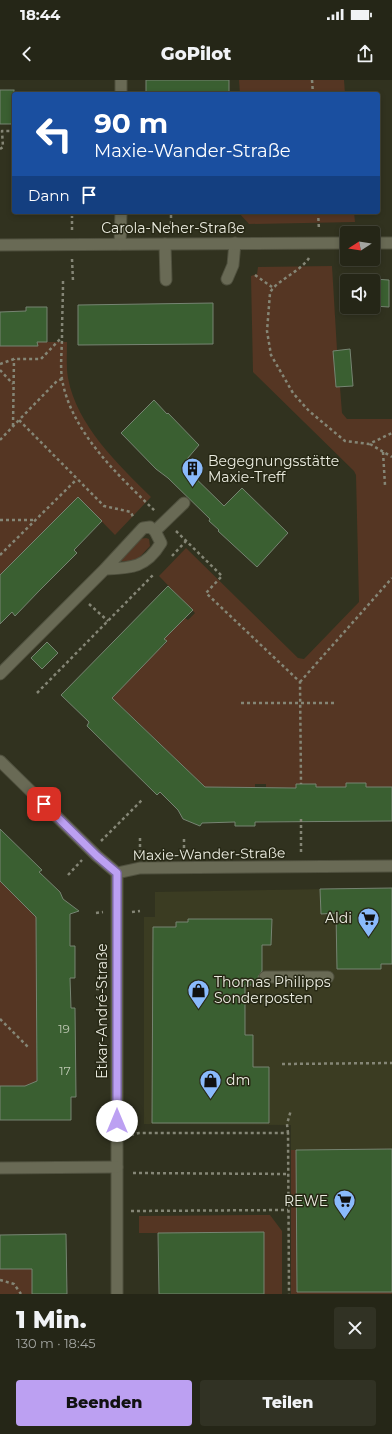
<!DOCTYPE html>
<html lang="de">
<head>
<meta charset="utf-8">
<style>
  body { margin:0; font-family:Montserrat,sans-serif; background:#313224; color:#f1f3f6; height:100vh; display:flex; flex-direction:column; font-size:15px; white-space:nowrap }
  * { box-sizing:border-box; margin:0 }
  p { font-size:13px; color:#a3a5a1 }
  .icon { flex:none; width:22px; height:22px; fill:none; stroke:currentColor; stroke-width:2; stroke-linecap:round; stroke-linejoin:round }
  .map { position:relative; height:1214px; overflow:hidden }
  .drawer { display:flex; flex-direction:column; background:#252617; flex:1 }
  .drawer>* { flex:none }
  .top-card { position:absolute; left:12px; top:12px; width:368px; height:122px; border-radius:4px; box-shadow:0 2px 6px #0003,0 0 0 1px #424336; background:#1a4fa0; color:#fff; overflow:hidden }
  .needle { width:26px; rotate:258deg }
  .tools { position:absolute; left:340px; top:146px; display:grid; gap:8px }
  .tools a { display:grid; place-items:center; width:40px; height:40px; border-radius:4px; background:#252617; box-shadow:0 2px 6px #0003,0 0 0 1px #424336; font-size:20px }
  .pin { position:absolute; display:grid; place-items:center; width:34px; height:34px; color:#fff; margin:-17px; border-radius:8px; box-shadow:0 2px 6px #0006 }
  .me { position:absolute; width:44px; margin:-22px; rotate:0deg; stroke-linejoin:round; filter:drop-shadow(0 0 3px #0008) }
  .turn { display:flex; align-items:center; gap:14px; height:84px; padding:0 16px; font-size:18px }
  .turn .icon { width:52px; height:52px; stroke-width:2.5 }
  .turn b { display:block; font-size:28px; line-height:34px }
  .then { display:flex; align-items:center; height:38px; padding:0 16px; background:#0003; gap:8px; font-size:15px }
  .round { display:grid; place-items:center; flex:none; width:42px; height:42px; border-radius:4px; background:#313224 }
  .overview { display:flex; align-items:center; justify-content:space-between; height:68px; padding:0 16px }
  h1 { font-size:24px; font-weight:800; line-height:30px }
  .cta { display:flex; gap:8px; margin-top:auto; padding:8px 16px }
  .cta a { flex:1; height:46px; border-radius:4px; background:#bca0f2; color:#111; font-size:16px; font-weight:800; line-height:46px; text-align:center }
  .cta a+a { background:#313224; color:#f1f3f6 }
  .status { display:flex; justify-content:space-between; align-items:center; height:28px; padding:0 20px; background:#252617; direction:ltr }
  .status svg { height:11px; fill:currentColor }
  header { display:flex; justify-content:space-between; align-items:center; height:52px; padding:0 16px; background:#252617; font-size:18px; font-weight:800 }
  .map>svg:first-child { display:block }
  .built { fill:#3b3c22 }
  .green { fill:#553623 }
  .building { fill:#3a5f31; stroke:#768472 }
  .lines { fill:none; stroke-linecap:round; stroke-linejoin:round }
  .service-casing { stroke:#50513f; stroke-width:13 }
  .minor-casing { stroke:#50513f; stroke-width:13 }
  .path { stroke:#858676; stroke-width:2.5; stroke-dasharray:3 3; stroke-linecap:butt }
  .service { stroke:#696a55; stroke-width:11 }
  .minor { stroke:#696a55; stroke-width:11 }
  .route-casing { stroke:#7a689d; stroke-width:10 }
  .route { stroke:#bca0f2; stroke-width:7 }
  .labels { text-anchor:middle; dominant-baseline:central; stroke-width:3; stroke-linejoin:round; paint-order:stroke }
  .number-label { font-size:12px; fill:#bfc9b4 }
  .street-label { font-size:14px; fill:#ebece0; stroke:#272815 }
  .poi-label { font-size:14px; fill:#ebece0; stroke:#272815; text-anchor:start }
</style>
</head>
<body>
<div class="status"><b>18:44</b><svg viewBox="0 0 49 12"><path d="M0 12V9h3v3zM5 12V6h3v6zM10 12V3h3v9zM15 12V0h3v12zM26 1h20v11H26zM47 4h2v5h-2z"/></svg></div>
<header><svg class="icon" aria-label="back" viewBox="0 0 24 24"><path d="M15 5l-7 7 7 7"/></svg>GoPilot<svg class="icon" aria-label="share" viewBox="0 0 24 24"><path d="M12 15V3M7 8l5-5 5 5M5 13v7h14v-7"/></svg></header>
<div class="map">
<svg width="392" height="1214" viewBox="0 0 392 1214">
  <rect width="100%" height="100%" fill="#31321f"/>
  <path class="built" d="M392,808V1214H291V1045L144,1044V837H155V812Z"/>
  <g class="green">
    <path d="M239,0H344L345,14H240Z"/>
    <path d="M238,132H354L355,142L249,144Z"/>
    <path d="M332,186L337,270L333,271L336,307H340L342,333L347,339H392V707H366V703H346V707H316V704H296V708H266V704H255V711L245,707H205L121,626L116,629L105,619C127,602 141,589 157,566L160,569L167,562L164,559L185,538L188,540L195,533L159,496L186,468L298,578L304,579L359,522L356,395L354,391L253,292L251,196L257,194L258,187Z"/>
    <path d="M37,262H67C67,274 66,286 68,298C77,346 118,384 151,417L115,455L78,417L0,495V266L38,265Z"/>
    <path d="M146,458L149,459L150,466L135,482L118,481L139,459Z"/>
    <path d="M3,799L8,809L36,837L37,928L40,938H36L37,1012L0,1006V802Z"/>
    <path d="M291,1070H296L297,1212H392V1214H291Z"/>
    <path d="M270,1135L282,1151V1214H264L158,1153H139V1136Z"/>
    <path d="M0,1189H33L38,1205H32V1214H0Z"/>
  </g>
  <g class="building">
    <rect x="146" y="0" width="83" height="14"/>
    <rect x="0" y="10" width="14" height="34"/>
    <path d="M373,199L389,200V227L373,226Z"/>
    <path d="M213,223V264L78,265V225Z"/>
    <path d="M26,227H47V262H37L38,266H0V232L26,231Z"/>
    <path d="M350,269L353,306L336,307L333,271Z"/>
    <path d="M154,320L167,334L168,333L199,365L182,385L224,426L242,408L288,453L257,487L218,451L219,450L209,441L210,439L168,398L156,389L121,353Z"/>
    <path d="M78,417L102,441L74,470L77,473L39,511L15,536L12,532L0,544V495Z"/>
    <path d="M168,506L193,530L164,559L167,561L112,618L205,707L296,708V704H316V707H346V703H366V707H392V741L255,742V746H235V742L202,743L200,746L183,739L178,730L160,712L157,715L87,646L89,642L61,615Z"/>
    <path d="M47,562L58,573L42,589L31,578Z"/>
    <path d="M0,749L42,790L39,792L60,812L63,819L79,831L70,834V866H75V898H70L71,928H75L76,1017H71V1040H0V1006H25L37,1001L36,837L0,801Z"/>
    <path d="M392,808V884H381V889H337L336,833L321,834L320,809Z"/>
    <path d="M188,839H272L271,865H262V891L258,897L262,905H245V955H253V987H269V1043H152L153,847H176V842H188Z"/>
    <path d="M392,1069V1212H297L296,1070Z"/>
    <path d="M264,1152V1214H159L158,1153Z"/>
    <path d="M66,1154L67,1214H32V1189H0V1155Z"/>
  </g>
  <g class="lines">
    <defs>
      <g id="service">
        <path d="M165,164L166,200"/>
        <path d="M227,199L233,185L235,163"/>
        <path d="M155,451L184,423"/>
        <path d="M265,897H328"/>
      </g>
      <g id="minor">
        <path d="M121,0V14"/>
        <path d="M373,163H392"/>
        <path d="M120,164L121,132"/>
        <path d="M0,165L347,163"/>
        <path d="M0,594L105,489L143,448L150,447L155,451L161,463C146,488 131,488 105,489"/>
        <path d="M0,681L97,776L117,793"/>
        <path d="M117,793V1214"/>
        <path d="M117,793L140,788L392,786"/>
        <path d="M0,1088L117,1087"/>
      </g>
    </defs>
    <use href="#service" class="service-casing"/>
    <use href="#minor" class="minor-casing"/>
    <g class="path">
      <path d="M312,0L313,14"/>
      <path d="M0,69L3,67L2,51H14"/>
      <path d="M318,132L319,150"/>
      <path d="M72,150V136"/>
      <path d="M171,150V135"/>
      <path d="M309,178C300,192 274,202 270,213L267,251L271,275L293,313L309,331L345,361L369,364L392,353"/>
      <path d="M72,179L73,201"/>
      <path d="M255,195L272,207"/>
      <path d="M63,201C63,219 62,238 62,256C62,270 60,285 62,299C71,352 118,395 155,431"/>
      <path d="M0,284L14,279H41L62,257"/>
      <path d="M0,290L13,304"/>
      <path d="M62,299L57,301L19,340L104,426L131,432L133,437"/>
      <path d="M13,346L14,279"/>
      <path d="M0,360L19,340"/>
      <path d="M370,364L392,377"/>
      <path d="M383,372L385,405"/>
      <path d="M0,440H35"/>
      <path d="M176,451L222,496L206,513L300,602L301,704"/>
      <path d="M0,475L77,399"/>
      <path d="M172,476L186,461"/>
      <path d="M89,524L108,541"/>
      <path d="M300,602L392,498"/>
      <path d="M37,613L153,495"/>
      <path d="M241,623H336"/>
      <path d="M140,758V773"/>
      <path d="M101,761L143,719"/>
      <path d="M301,772V738"/>
      <path d="M184,774V757"/>
      <path d="M68,795L82,780"/>
      <path d="M132,832L140,831"/>
      <path d="M96,833L103,832"/>
      <path d="M96,909H103"/>
      <path d="M0,939L28,967"/>
      <path d="M282,984L392,983"/>
      <path d="M288,1053L287,1044L291,1030"/>
      <path d="M131,1055L139,1053H288L289,1214"/>
      <path d="M133,1093L288,1094"/>
      <path d="M131,1131L288,1130"/>
      <path d="M0,1200L14,1204L21,1214"/>
    </g>
    <use href="#service" class="service"/>
    <use href="#minor" class="minor"/>
  </g>
  <g class="lines">
    <defs>
      <path id="route" d="M44,724L97,776L117,793V1041"/>
    </defs>
    <use href="#route" class="route-casing"/>
    <use href="#route" class="route"/>
  </g>
  <defs>
    <symbol id="building-pin" viewBox="-11 -11 22 30"><path d="M0 17L-7.5 6A9.5 9.5 0 1 1 7.5 6Z" fill="#8abafc" stroke="#272815"/><path d="M-4-6H4V6H1V3H-1V6H-4ZM-2.5-4.3h1.7v1.8h-1.7ZM.8-4.3h1.7v1.8H.8ZM-2.5-1h1.7V.8h-1.7ZM.8-1h1.7V.8H.8Z" fill="#111"/></symbol>
    <symbol id="supermarket-pin" viewBox="-11 -11 22 30"><path d="M0 17L-7.5 6A9.5 9.5 0 1 1 7.5 6Z" fill="#8abafc" stroke="#272815"/><path d="M-6-5.5h2.5l.6 2H6L4.5 2H-2.5L-4.4-4H-6ZM-1.5 3.2a1.3 1.3 0 1 0 .1 0ZM3 3.2a1.3 1.3 0 1 0 .1 0Z" fill="#111"/></symbol>
    <symbol id="shop-pin" viewBox="-11 -11 22 30"><path d="M0 17L-7.5 6A9.5 9.5 0 1 1 7.5 6Z" fill="#8abafc" stroke="#272815"/><path d="M-5-2.5h2.3a2.7 3.5 0 0 1 5.4 0H5L5.5 6h-11ZM-1.5-2.5h3a1.5 2.3 0 0 0-3 0Z" fill="#111"/></symbol>
  </defs>
  <g fill-rule="evenodd">
    <use href="#building-pin" x="180" y="376" width="25" height="34"/>
    <use href="#supermarket-pin" x="356" y="826" width="25" height="34"/>
    <use href="#shop-pin" x="186" y="898" width="25" height="34"/>
    <use href="#shop-pin" x="198" y="988" width="25" height="34"/>
    <use href="#supermarket-pin" x="332" y="1108" width="25" height="34"/>
  </g>
  <g class="labels">
    <g class="number-label">
      <text x="64" y="948">19</text>
      <text x="65" y="990">17</text>
    </g>
    <g class="street-label">
      <text x="173" y="148">Carola-Neher-Straße</text>
      <text transform="translate(209 774) rotate(-1)">Maxie-Wander-Straße</text>
      <text transform="translate(102 931) rotate(-90)">Etkar-André-Straße</text>
    </g>
    <g class="poi-label">
      <text x="208" y="381">Begegnungsstätte<tspan x="208" dy="16">Maxie-Treff</tspan></text>
      <text x="352" y="838" text-anchor="end">Aldi</text>
      <text x="214" y="902">Thomas Philipps<tspan x="214" dy="16">Sonderposten</tspan></text>
      <text x="226" y="1000">dm</text>
      <text x="328" y="1121" text-anchor="end">REWE</text>
    </g>
  </g>
</svg>
<div class="tools">
<a><svg class="needle" viewBox="-14 -14 28 28"><path d="M0-13l5 13h-10z" fill="#e53935"/><path d="M0 13l5-13h-10z" fill="#a3a5a1"/></svg></a>
<a><svg class="icon" aria-label="sound" viewBox="0 0 24 24"><path d="M4 9h4l5-4v14l-5-4H4zM17 9q2 3 0 6"/></svg></a>
</div>
<div class="pin" style="left:44px;top:724px;background:#d93025"><svg class="icon" aria-label="arrive" viewBox="0 0 24 24"><path d="M6 21V4h12l-3 4 3 4H6"/></svg></div>
<svg class="me" style="left:117px;top:1041px" viewBox="-20 -20 40 40"><circle r="19" fill="#fff"/><path d="M0-13L10 11 0 6-10 11z" fill="#bca0f2"/></svg>
<div class="top-card">
<div class="turn"><svg class="icon" aria-label="left" viewBox="0 0 24 24"><path d="M17 20v-9H6M10 6l-5 5 5 5"/></svg><div><b>90 m</b>Maxie-Wander-Straße</div></div>
<div class="then">Dann<svg class="icon" aria-label="arrive" viewBox="0 0 24 24"><path d="M6 21V4h12l-3 4 3 4H6"/></svg></div>
</div>
</div>
<section class="drawer">
<div class="overview"><div><h1>1 Min.</h1><p>130 m · 18:45</p></div><a class="round"><svg class="icon" aria-label="close" viewBox="0 0 24 24"><path d="M6 6l12 12M18 6L6 18"/></svg></a></div>
<div class="cta"><a>Beenden</a><a>Teilen</a></div>
</section>
</body>
</html>
